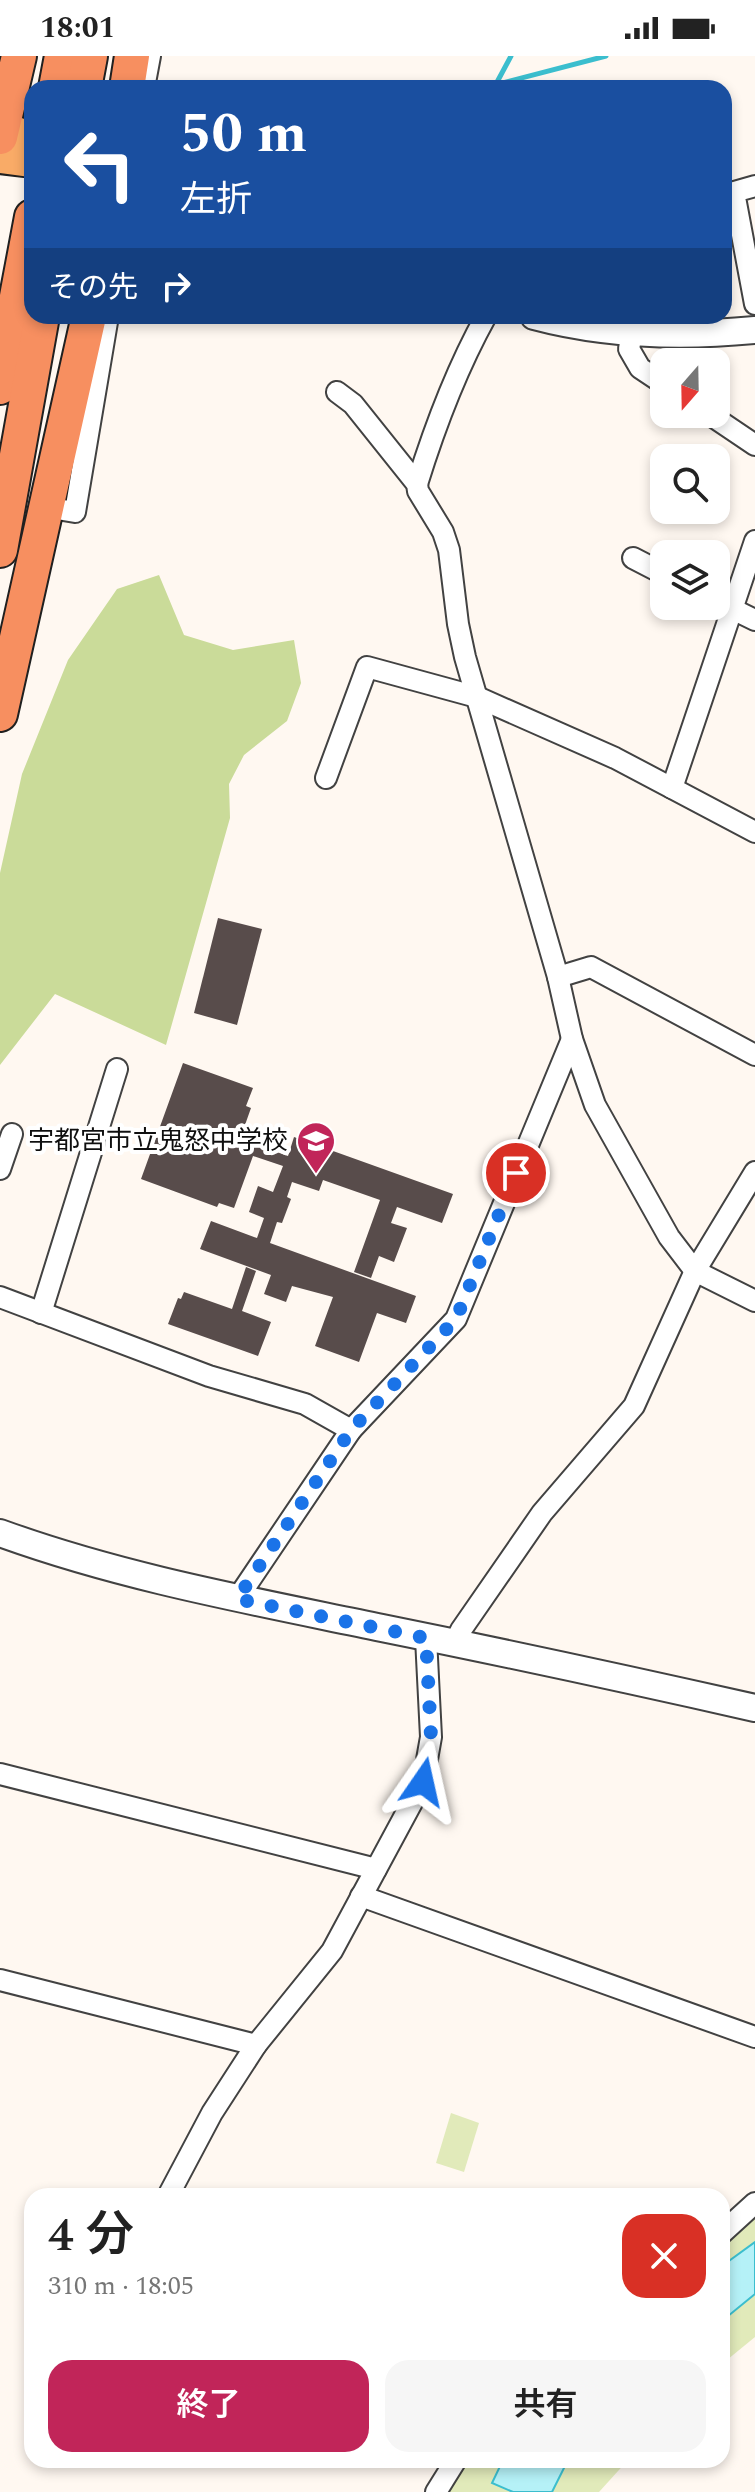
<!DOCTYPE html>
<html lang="ja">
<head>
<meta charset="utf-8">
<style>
  body { margin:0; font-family:Spectral,"Noto Sans JP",serif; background:#f6f6f6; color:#222; height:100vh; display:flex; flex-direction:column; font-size:30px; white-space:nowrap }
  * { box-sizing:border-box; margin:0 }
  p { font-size:26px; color:#767676 }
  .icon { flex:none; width:44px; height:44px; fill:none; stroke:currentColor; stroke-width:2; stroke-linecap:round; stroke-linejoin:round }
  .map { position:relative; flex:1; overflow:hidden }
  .sheet { position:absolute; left:24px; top:2132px; width:706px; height:280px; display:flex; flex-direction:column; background:#fff; border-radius:24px; box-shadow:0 4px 12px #0003 }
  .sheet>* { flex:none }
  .top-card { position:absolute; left:24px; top:24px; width:708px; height:244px; border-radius:24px; box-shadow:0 4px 12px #0003; background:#1a4fa0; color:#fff; overflow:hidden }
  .needle { width:52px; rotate:200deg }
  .controls { position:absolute; left:650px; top:292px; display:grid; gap:16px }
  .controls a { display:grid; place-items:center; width:80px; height:80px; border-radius:16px; background:#fff; box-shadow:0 4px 12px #0003; font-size:40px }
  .pin { position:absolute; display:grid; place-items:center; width:68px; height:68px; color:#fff; margin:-34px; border:4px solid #fff; border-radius:50%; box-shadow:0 2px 8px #0007 }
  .me { position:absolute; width:88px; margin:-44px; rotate:11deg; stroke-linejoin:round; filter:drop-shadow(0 0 6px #0008) }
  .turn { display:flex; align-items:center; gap:28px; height:168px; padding:0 24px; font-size:36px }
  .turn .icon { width:104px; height:104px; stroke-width:2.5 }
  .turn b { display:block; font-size:56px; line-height:68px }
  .then { display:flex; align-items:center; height:76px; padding:0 24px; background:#0003; gap:16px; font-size:30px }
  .round { display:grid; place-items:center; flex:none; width:84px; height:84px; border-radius:24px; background:#f6f6f6 }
  .head { display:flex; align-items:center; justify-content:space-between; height:136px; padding:0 24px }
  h1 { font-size:48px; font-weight:600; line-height:60px }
  .action { display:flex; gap:16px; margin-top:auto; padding:16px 24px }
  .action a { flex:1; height:92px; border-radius:24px; background:#c12559; color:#fff; font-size:32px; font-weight:600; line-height:92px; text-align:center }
  .action a+a { background:#f6f6f6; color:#222 }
  .status { display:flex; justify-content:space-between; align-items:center; height:56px; padding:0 40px; background:#fff; direction:ltr }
  .status svg { height:22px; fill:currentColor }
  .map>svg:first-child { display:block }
  .green { fill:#e1eaba }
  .forest { fill:#cadb99 }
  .water { fill:#b5f1f7; stroke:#3bbece; stroke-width:2 }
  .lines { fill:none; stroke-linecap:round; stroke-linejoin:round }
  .stream { stroke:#3bbece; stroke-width:5 }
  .building { fill:#584c4b }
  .minor-casing { stroke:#424242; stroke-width:24 }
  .tertiary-casing { stroke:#424242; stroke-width:30 }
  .primary-casing { stroke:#202020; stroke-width:36 }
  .trunk-casing { stroke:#202020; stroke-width:38 }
  .minor { stroke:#fff; stroke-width:20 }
  .tertiary { stroke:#fff; stroke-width:26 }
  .primary { stroke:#f9ab67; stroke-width:32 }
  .trunk { stroke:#f78f60; stroke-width:34 }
  .route { stroke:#1a73e8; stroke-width:14; stroke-dasharray:0 25.2 }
  .labels { text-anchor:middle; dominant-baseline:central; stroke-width:8; stroke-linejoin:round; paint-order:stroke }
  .poi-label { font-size:26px; fill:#0f0f0f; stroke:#fff; text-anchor:end }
</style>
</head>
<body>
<div class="status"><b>18:01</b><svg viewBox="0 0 49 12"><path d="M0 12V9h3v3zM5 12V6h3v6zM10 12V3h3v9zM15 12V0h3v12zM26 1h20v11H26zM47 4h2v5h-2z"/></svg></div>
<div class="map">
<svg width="755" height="2436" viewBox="0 0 755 2436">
  <rect width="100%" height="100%" fill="#fff8f1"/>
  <g class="green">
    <path d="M451,2057L479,2067L464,2116L436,2107Z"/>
    <path d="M755,2144V2281L722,2308V2177Z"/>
    <path d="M460,2404H628L599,2436H440Z"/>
  </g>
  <path class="forest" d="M159,519L184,579L233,594L294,584L301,627L287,665L244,699L229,728L230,762L166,989L55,938L0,1009V817L22,718L68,604L117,533Z"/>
  <g class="water">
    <path d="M755,2186V2238L722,2265V2210Z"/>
    <path d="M503,2404H568L552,2436H513L492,2427Z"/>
  </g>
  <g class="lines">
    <g class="stream">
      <path d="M496,28L511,0"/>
      <path d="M483,32L606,0"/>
    </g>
  </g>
  <g class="building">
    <path d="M218,862L262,873L237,969L194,957Z"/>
    <path d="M183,1007L253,1032L246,1050L251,1052L240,1083L288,1100L294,1081L453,1138L442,1167L397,1151L391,1167L407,1172L394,1206L379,1200L371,1222L354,1216L380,1144L323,1124L319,1135L292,1126L287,1141L291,1143L282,1167L277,1166L270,1187L416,1240L406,1267L377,1257L359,1306L315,1290L333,1241L292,1230L286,1246L264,1238L271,1219L200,1193L211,1165L257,1182L264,1162L249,1156L258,1130L273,1136L283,1110L253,1100L234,1152L219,1147L217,1151L141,1123Z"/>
    <path d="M246,1211L256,1215L242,1255L271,1266L258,1300L168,1268L178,1242L181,1243L184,1236L232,1253Z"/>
  </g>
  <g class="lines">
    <defs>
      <g id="minor">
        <path d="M144,32L150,0"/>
        <path d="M755,130L734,136L755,248"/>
        <path d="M632,276L629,293L640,312L664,328"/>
        <path d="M337,336L353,348L417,428L418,435L443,476L449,494L458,568L465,601L558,921L572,983L595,1049L669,1181L695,1215L755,1245"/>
        <path d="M709,358L755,389"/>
        <path d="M417,428C435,370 456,314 486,260"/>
        <path d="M63,454L75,456L108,260"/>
        <path d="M633,502L664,518"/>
        <path d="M716,545L755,564"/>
        <path d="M326,722L367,611L477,641L615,702L755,776"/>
        <path d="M672,732L755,485"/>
        <path d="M558,921L591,911L755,999"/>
        <path d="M0,1113L12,1078"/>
        <path d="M0,1241L209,1320L305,1348L351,1374"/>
        <path d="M41,1257L117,1013"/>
        <path d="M237,1543L351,1374L456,1263L572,983"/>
        <path d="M454,1588L461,1574L542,1457L634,1350L695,1215L755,1116"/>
        <path d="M0,1718L376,1813"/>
        <path d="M361,1840L755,1981"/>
        <path d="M0,1924L256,1989L332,1895L423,1726L431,1681L426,1582"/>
        <path d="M168,2140L212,2057L256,1989"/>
        <path d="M722,2177L755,2147"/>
        <path d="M436,2436L456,2404"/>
      </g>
      <g id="tertiary">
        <path d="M534,260C605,279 682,281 755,274"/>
        <path d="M0,1477C124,1522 253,1545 382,1572C506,1597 631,1624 755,1652"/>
      </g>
      <g id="primary">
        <path d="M0,71L32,83"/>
        <path d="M0,101L32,105"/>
      </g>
      <g id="trunk">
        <path d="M56,32L62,0"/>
        <path d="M84,32L90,0"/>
        <path d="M127,32L132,0"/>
        <path d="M0,81L19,0"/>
        <path d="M0,331L32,161"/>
        <path d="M0,494L42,260"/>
        <path d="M0,658L89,260"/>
      </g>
    </defs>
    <use href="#minor" class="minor-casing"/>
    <use href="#tertiary" class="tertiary-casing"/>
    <use href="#primary" class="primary-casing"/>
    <use href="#trunk" class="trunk-casing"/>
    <use href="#minor" class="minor"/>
    <use href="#tertiary" class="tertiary"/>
    <use href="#primary" class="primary"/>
    <use href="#trunk" class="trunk"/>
  </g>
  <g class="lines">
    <path class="route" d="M423,1726L431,1681L426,1582L237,1543L351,1374L456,1263L516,1117"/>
  </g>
  <defs>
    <symbol id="school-pin" viewBox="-11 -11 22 30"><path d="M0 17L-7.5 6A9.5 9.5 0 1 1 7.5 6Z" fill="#c12559" stroke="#fff"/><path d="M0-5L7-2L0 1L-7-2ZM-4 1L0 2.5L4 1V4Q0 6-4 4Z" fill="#fff"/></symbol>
  </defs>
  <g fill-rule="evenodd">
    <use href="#school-pin" x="294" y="1063" width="44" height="60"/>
  </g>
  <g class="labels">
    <g class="poi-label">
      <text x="288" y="1085">宇都宮市立鬼怒中学校</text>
    </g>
  </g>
</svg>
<div class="controls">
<a><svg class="needle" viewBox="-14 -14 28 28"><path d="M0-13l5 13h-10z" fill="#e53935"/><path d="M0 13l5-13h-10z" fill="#767676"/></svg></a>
<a><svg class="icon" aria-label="search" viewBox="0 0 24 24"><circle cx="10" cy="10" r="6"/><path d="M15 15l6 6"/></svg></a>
<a><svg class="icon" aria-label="layers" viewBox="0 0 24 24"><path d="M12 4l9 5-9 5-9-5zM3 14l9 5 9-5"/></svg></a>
</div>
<div class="pin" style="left:516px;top:1117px;background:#d93025"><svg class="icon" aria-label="arrive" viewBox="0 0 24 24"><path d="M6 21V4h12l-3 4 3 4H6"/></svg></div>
<svg class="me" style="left:423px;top:1726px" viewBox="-20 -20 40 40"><path d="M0-17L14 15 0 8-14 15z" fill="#1a73e8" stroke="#fff" stroke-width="4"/></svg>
<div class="top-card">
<div class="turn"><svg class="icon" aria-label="left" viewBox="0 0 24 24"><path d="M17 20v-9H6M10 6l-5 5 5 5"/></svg><div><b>50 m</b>左折</div></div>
<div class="then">その先<svg class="icon" aria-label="right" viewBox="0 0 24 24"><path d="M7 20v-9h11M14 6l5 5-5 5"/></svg></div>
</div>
<section class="sheet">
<div class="head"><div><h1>4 分</h1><p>310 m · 18:05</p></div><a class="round" style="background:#d93025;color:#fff"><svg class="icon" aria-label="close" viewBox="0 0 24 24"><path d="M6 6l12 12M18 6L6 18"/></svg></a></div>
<div class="action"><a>終了</a><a>共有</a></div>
</section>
</div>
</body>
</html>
